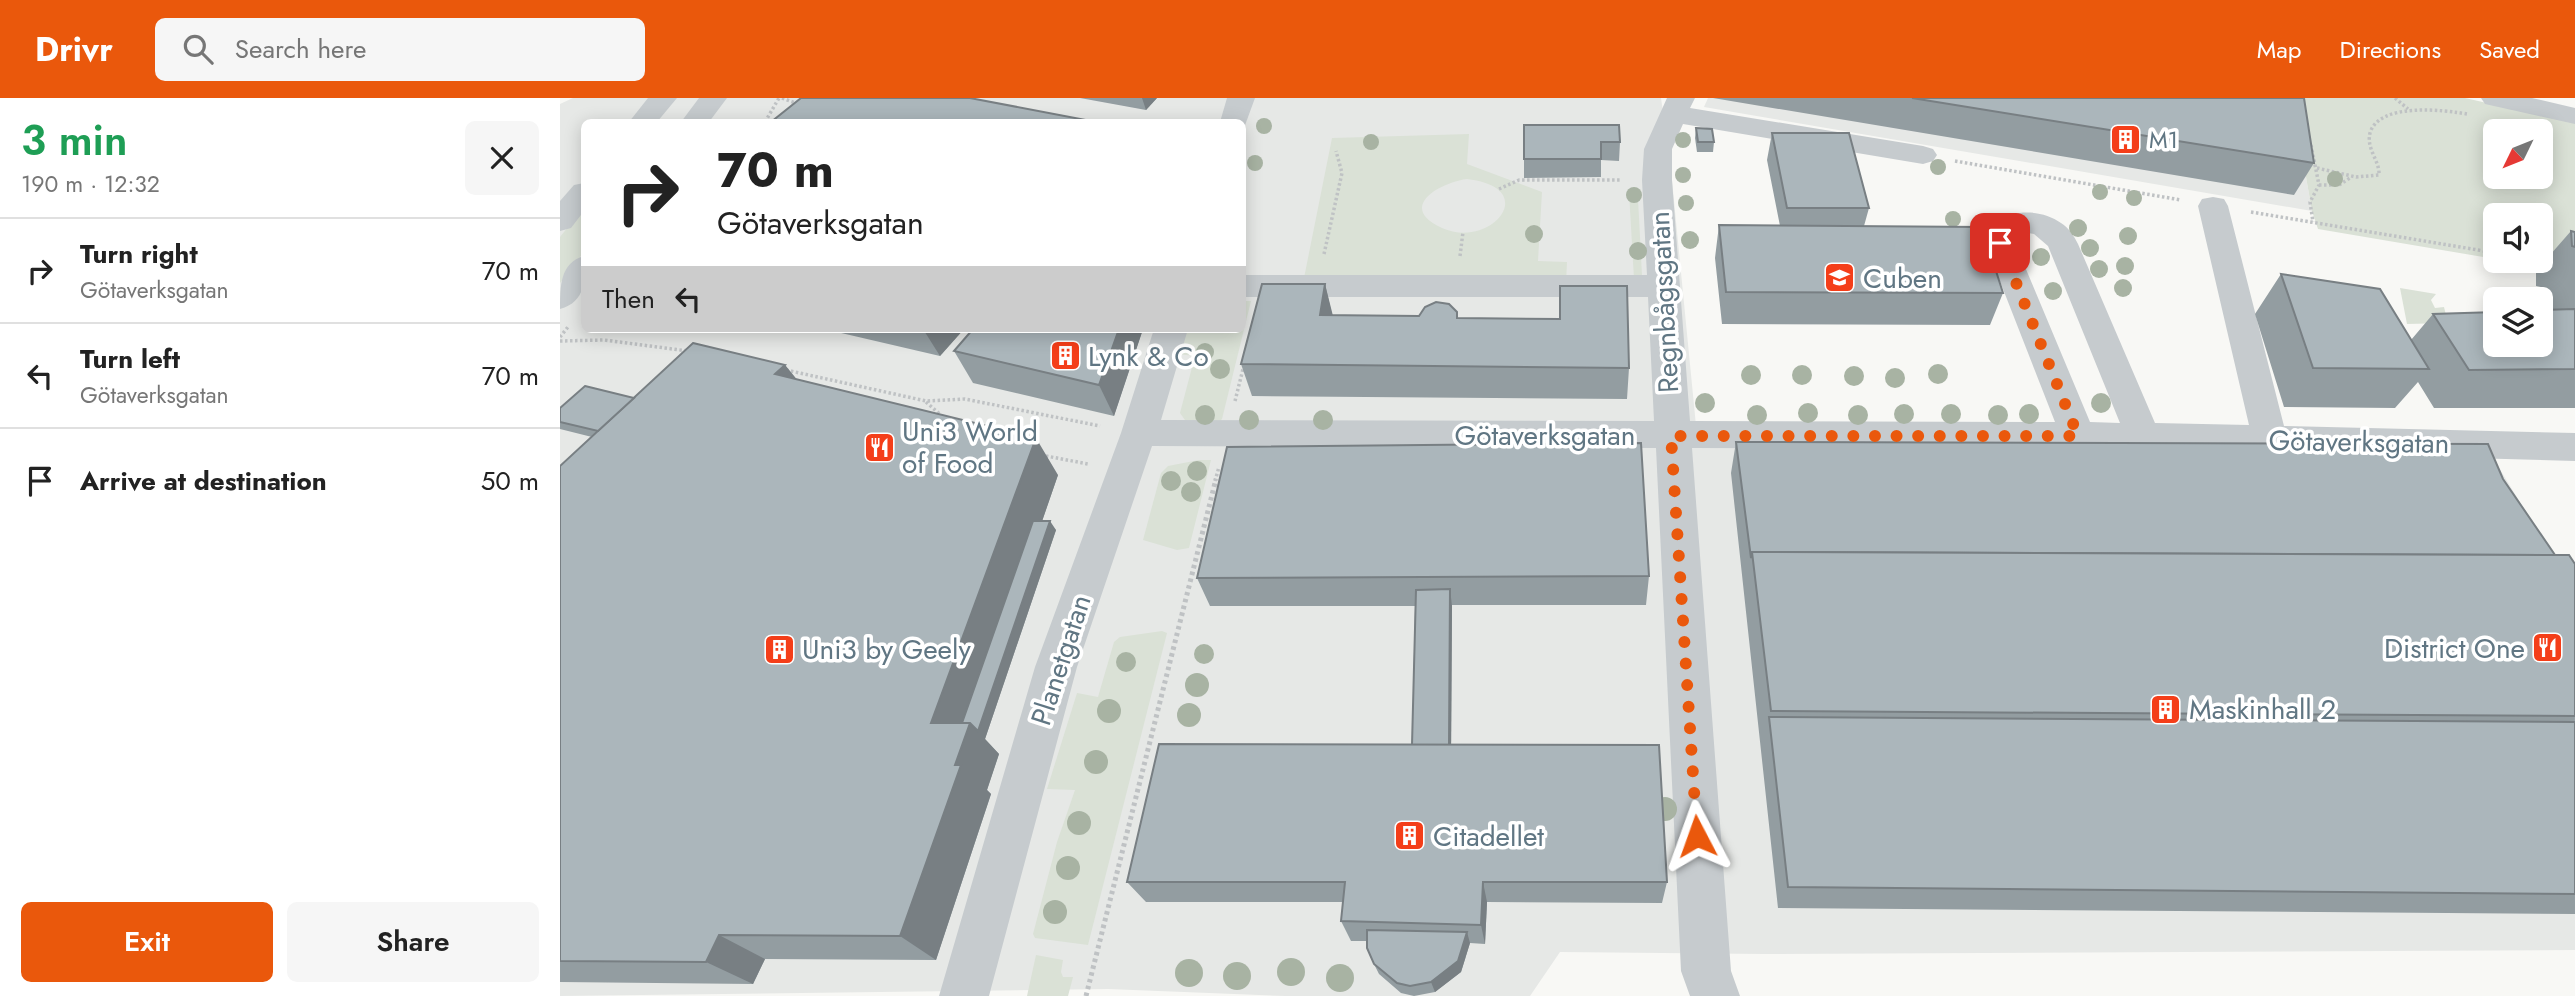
<!DOCTYPE html>
<html lang="en">
<head>
<meta charset="utf-8">
<style>
  body { margin:0; font-family:Jost,sans-serif; background:#f6f6f6; color:#222; height:100vh; display:flex; flex-direction:column; font-size:26px; white-space:nowrap }
  * { box-sizing:border-box; margin:0 }
  p { font-size:23px; color:#767676 }
  .icon { flex:none; width:38px; height:38px; fill:none; stroke:currentColor; stroke-width:2; stroke-linecap:round; stroke-linejoin:round }
  .map { position:relative; flex:1; overflow:hidden }
  .sheet { display:flex; flex-direction:column; background:#fff; width:560px }
  .sheet>* { flex:none }
  .hud { position:absolute; left:21px; top:21px; width:665px; height:214px; border-radius:10px; box-shadow:0 4px 18px #0003; background:#fff; color:#222; overflow:hidden }
  .needle { width:46px; rotate:227deg }
  .tools { position:absolute; left:1923px; top:21px; display:grid; gap:14px }
  .tools a { display:grid; place-items:center; width:70px; height:70px; border-radius:10px; background:#fff; box-shadow:0 4px 18px #0003; font-size:35px }
  .pin { position:absolute; display:grid; place-items:center; width:60px; height:60px; color:#fff; margin:-30px; border-radius:14px; box-shadow:0 4px 10px #0006 }
  .me { position:absolute; width:77px; margin:-38px; rotate:356deg; stroke-linejoin:round; filter:drop-shadow(0 0 5px #0008) }
  .turn { display:flex; align-items:center; gap:24px; height:147px; padding:0 21px; font-size:32px }
  .turn .icon { width:91px; height:91px; stroke-width:2.5 }
  .turn b { display:block; font-size:49px; line-height:60px }
  .then { display:flex; align-items:center; height:66px; padding:0 21px; background:#0003; gap:14px; font-size:26px }
  .round { display:grid; place-items:center; flex:none; width:74px; height:74px; border-radius:10px; background:#f6f6f6 }
  .headline { display:flex; align-items:center; justify-content:space-between; height:119px; padding:0 21px }
  h1 { font-size:42px; font-weight:600; line-height:52px; color:#1e9e55 }
  .action { display:flex; gap:14px; margin-top:auto; padding:14px 21px }
  .action a { flex:1; height:80px; border-radius:10px; background:#ea580c; color:#fff; font-size:28px; font-weight:600; line-height:80px; text-align:center }
  .action a+a { background:#f6f6f6; color:#222 }
  ul { padding:0; list-style:none }
  li { display:flex; align-items:center; gap:21px; height:105px; padding:0 21px; border-top:2px solid #e0e0e0 }
  li div { flex:1 }
  li b { display:block; font-size:26px }
  li em { font-style:normal }
  header { display:flex; align-items:center; gap:42px; box-sizing:border-box; height:98px; padding:0 35px; background:#ea580c; color:#fff }
  header strong { font-size:33px }
  nav { display:flex; gap:38px; margin-inline-start:auto; font-size:24px }
  .search { width:490px; height:63px; background:#f6f6f6; display:flex; align-items:center; gap:18px; box-sizing:border-box; padding:0 24px; border-radius:10px; color:#767676; font-size:26px }
  main { display:flex; flex:1; min-height:0 }
  .map>svg:first-child { display:block }
  .built { fill:#e6e8e6; fill-rule:evenodd }
  .green { fill:#dae1d6; fill-rule:evenodd }
  .lines { fill:none; stroke-linecap:round; stroke-linejoin:round }
  .path-far1 { stroke:#bfc2c4; stroke-width:3.5; stroke-dasharray:2.5 2.5; stroke-linecap:butt }
  .path { stroke:#bfc2c4; stroke-width:5; stroke-dasharray:3.5 3.5; stroke-linecap:butt }
  .minor { fill:#c6cbce; fill-rule:evenodd }
  .tree { fill:#a8b3a3 }
  .wall { fill:#939da1 }
  .shaded-wall { fill:#787f83 }
  .building { fill:#abb6bb; stroke:#787f83; stroke-width:2 }
  .route { stroke:#ea580c; stroke-width:12; stroke-dasharray:0 21.6 }
  .labels { text-anchor:middle; dominant-baseline:central; stroke-width:7; stroke-linejoin:round; paint-order:stroke }
  .far-poi-label { font-size:23px; fill:#607683; stroke:#fff; text-anchor:start }
  .poi-label { font-size:28px; fill:#607683; stroke:#fff; text-anchor:start }
  .street-label { font-size:28px; fill:#607683; stroke:#fff }
</style>
</head>
<body>
<header>
<strong>Drivr</strong>
<div class="search"><svg class="icon" aria-label="search" viewBox="0 0 24 24"><circle cx="10" cy="10" r="6"/><path d="M15 15l6 6"/></svg>Search here</div>
<nav><a>Map</a><a>Directions</a><a>Saved</a></nav>
</header>
<main>
<section class="sheet">
<div class="headline"><div><h1>3 min</h1><p>190 m · 12:32</p></div><a class="round"><svg class="icon" aria-label="close" viewBox="0 0 24 24"><path d="M6 6l12 12M18 6L6 18"/></svg></a></div>
<ul>
<li><svg class="icon" aria-label="right" viewBox="0 0 24 24"><path d="M7 20v-9h11M14 6l5 5-5 5"/></svg><div><b>Turn right</b><p>Götaverksgatan</p></div><em>70 m</em></li>
<li><svg class="icon" aria-label="left" viewBox="0 0 24 24"><path d="M17 20v-9H6M10 6l-5 5 5 5"/></svg><div><b>Turn left</b><p>Götaverksgatan</p></div><em>70 m</em></li>
<li><svg class="icon" aria-label="arrive" viewBox="0 0 24 24"><path d="M6 21V4h12l-3 4 3 4H6"/></svg><div><b>Arrive at destination</b></div><em>50 m</em></li>
</ul>
<div class="action"><a>Exit</a><a>Share</a></div>
</section>
<div class="map">
<svg width="2015" height="898" viewBox="0 0 2015 898">
  <rect width="100%" height="100%" fill="#f8f8f5"/>
  <g class="built">
    <path d="M13,0H1101L1110,62L1138,348L1933,360L2015,494V852L1204,856L1000,854L970,898H725L548,891L0,898V6ZM24,24H682V231H24Z"/>
    <path d="M1148,0H1732L1752,113L1144,9Z"/>
  </g>
  <g class="green">
    <path d="M1732,0H1905L2015,25V174L1949,163H1981V117H1936L1935,161L1758,131L1752,113ZM1936,33H1981V79H1936Z"/>
    <path d="M909,36L907,66L982,94L978,163L1007,164L1006,185L744,180L772,40ZM907,81C983,90 930,152 882,130C837,110 878,85 907,81Z"/>
    <path d="M1074,92L1078,101L1082,177L1074,181L1069,94Z"/>
    <path d="M24,109V154L0,185V139Z"/>
    <path d="M1840,190L1876,196L1871,202L1875,210L1884,209L1888,225L1847,226Z"/>
    <path d="M683,203H691L662,321L657,326L625,322L620,315L635,258L617,256L624,231H682Z"/>
    <path d="M639,362H651L629,450L617,452L583,442L601,375L608,368Z"/>
    <path d="M602,533L607,535L528,847L475,840L473,836L497,744L515,692L487,691L517,595L538,599L554,544L560,539Z"/>
    <path d="M476,857L503,862L501,874L503,879H513L508,898H467Z"/>
  </g>
  <g class="lines">
    <g class="path-far1">
      <path d="M222,0L238,6"/>
      <path d="M1835,0L1848,11"/>
      <path d="M205,24L219,0"/>
      <path d="M1751,47L1759,87L1750,104L1753,124"/>
      <path d="M1395,63L1621,102"/>
      <path d="M1757,70L1796,79L1819,77C1820,63 1806,51 1810,35C1819,4 1884,12 1907,16"/>
      <path d="M1759,87H1779L1790,80"/>
      <path d="M939,91L959,82H1061"/>
      <path d="M1691,114L1936,155"/>
      <path d="M764,156L782,75L776,53"/>
      <path d="M900,158L903,134"/>
      <path d="M0,239L8,229"/>
      <path d="M0,243L44,242L128,253"/>
      <path d="M226,272L366,303L405,301L540,328"/>
      <path d="M675,303L684,267"/>
      <path d="M366,304L383,319"/>
      <path d="M481,357L528,366"/>
      <path d="M655,383L659,369"/>
    </g>
    <path class="path" d="M526,898L656,381"/>
    <g class="minor">
      <path d="M88,0H117L97,24H69Z"/>
      <path d="M139,0H167L149,24H121Z"/>
      <path d="M667,0H695L684,30L682,24H660Z"/>
      <path d="M1107,0H1135L1130,10L1363,48L1373,51L1377,57L1373,63L1363,66L1123,26L1112,51V82L1130,323L1495,324L1425,145C1431,111 1476,107 1501,125C1509,130 1514,138 1518,146L1595,325L1689,327L1638,108L1642,101L1653,99L1664,101L1668,108L1724,328L2015,335V363L1583,351L1132,350L1171,873L1180,898H1130L1121,873L1096,350L592,348L517,569L429,898H379L475,569L561,335L594,231H628L601,322L1094,323L1088,199H682V177H1087L1082,82L1084,51ZM1462,134L1474,136L1488,148L1560,325L1530,324L1455,145L1457,137Z"/>
      <path d="M1921,0H1972L2015,10V26L1925,6Z"/>
      <path d="M24,85V113L11,130L0,133V103L14,87Z"/>
      <path d="M24,158C26,180 26,204 0,211C0,188 0,165 24,158Z"/>
    </g>
  </g>
  <g class="tree">
    <circle cx="704" cy="28" r="8"/>
    <circle cx="1123" cy="42" r="8"/>
    <circle cx="811" cy="44" r="8"/>
    <circle cx="695" cy="65" r="8"/>
    <circle cx="1378" cy="69" r="8"/>
    <circle cx="1123" cy="77" r="8"/>
    <circle cx="1775" cy="81" r="8"/>
    <circle cx="1540" cy="94" r="8"/>
    <circle cx="1074" cy="97" r="8"/>
    <circle cx="1574" cy="100" r="8"/>
    <circle cx="1126" cy="105" r="8"/>
    <circle cx="1393" cy="121" r="8"/>
    <circle cx="1518" cy="130" r="9"/>
    <circle cx="974" cy="136" r="9"/>
    <circle cx="1568" cy="138" r="9"/>
    <circle cx="1130" cy="142" r="9"/>
    <circle cx="1530" cy="150" r="9"/>
    <circle cx="1078" cy="153" r="9"/>
    <circle cx="1481" cy="159" r="9"/>
    <circle cx="1565" cy="168" r="9"/>
    <circle cx="1539" cy="171" r="9"/>
    <circle cx="1563" cy="190" r="9"/>
    <circle cx="1493" cy="193" r="9"/>
    <circle cx="645" cy="254" r="9"/>
    <circle cx="660" cy="271" r="10"/>
    <circle cx="1378" cy="276" r="10"/>
    <circle cx="1191" cy="277" r="10"/>
    <circle cx="1242" cy="277" r="10"/>
    <circle cx="1294" cy="278" r="10"/>
    <circle cx="1335" cy="280" r="10"/>
    <circle cx="1145" cy="305" r="10"/>
    <circle cx="1541" cy="305" r="10"/>
    <circle cx="1248" cy="315" r="10"/>
    <circle cx="1344" cy="316" r="10"/>
    <circle cx="1391" cy="316" r="10"/>
    <circle cx="1469" cy="316" r="10"/>
    <circle cx="645" cy="317" r="10"/>
    <circle cx="1197" cy="317" r="10"/>
    <circle cx="1298" cy="317" r="10"/>
    <circle cx="1438" cy="317" r="10"/>
    <circle cx="689" cy="322" r="10"/>
    <circle cx="763" cy="322" r="10"/>
    <circle cx="637" cy="373" r="10"/>
    <circle cx="611" cy="383" r="10"/>
    <circle cx="631" cy="394" r="10"/>
    <circle cx="644" cy="556" r="10"/>
    <circle cx="566" cy="564" r="10"/>
    <circle cx="637" cy="587" r="12"/>
    <circle cx="549" cy="613" r="12"/>
    <circle cx="629" cy="617" r="12"/>
    <circle cx="536" cy="664" r="12"/>
    <circle cx="1105" cy="711" r="12"/>
    <circle cx="519" cy="725" r="12"/>
    <circle cx="508" cy="770" r="12"/>
    <circle cx="495" cy="814" r="12"/>
    <circle cx="731" cy="874" r="14"/>
    <circle cx="629" cy="875" r="14"/>
    <circle cx="677" cy="878" r="14"/>
    <circle cx="780" cy="880" r="14"/>
  </g>
  <g class="wall">
    <path d="M520,0H597L586,12Z"/>
    <path d="M1153,0H1744L1754,65L1734,97Z"/>
    <path d="M964,27L1060,44L1059,63L1041,62V79L964,80Z"/>
    <path d="M1136,30L1154,44L1153,54H1137L1135,40Z"/>
    <path d="M1212,35L1309,110L1304,128L1443,195L1430,227L1162,226L1155,160L1159,127L1220,128L1207,62Z"/>
    <path d="M2011,133L2015,134V310H1874L1858,284L1835,310L1724,309L1695,216L1721,176L1851,242L1873,216L1985,212L1986,190L1976,188V173Z"/>
    <path d="M765,186L772,217L898,220L1069,270L1067,301L692,298L681,266Z"/>
    <path d="M264,231H404L380,258Z"/>
    <path d="M583,231L554,318L413,285L394,253Z"/>
    <path d="M225,267L237,282L498,377L482,423L496,432L425,641L439,656L427,692L431,696L376,862L205,861L193,886L0,884V368L32,339L0,331V324Z"/>
    <path d="M1176,344L1943,381L1995,457L2015,466V816L1218,810L1171,375Z"/>
    <path d="M1089,478L1086,507H892L891,647L1107,784L1102,805L927,804L925,846L910,845L901,874L875,894L854,898L841,895L819,876L814,866L807,843H791L781,823L783,804H586L567,784L852,647L855,508H650L637,480Z"/>
  </g>
  <g class="shaded-wall">
    <path d="M582,0H597L586,12Z"/>
    <path d="M765,186L773,218L760,217Z"/>
    <path d="M363,231H404L380,258Z"/>
    <path d="M559,231H583L554,318L539,287Z"/>
    <path d="M225,267L256,305L215,276Z"/>
    <path d="M476,340L498,377L412,627L490,423L496,432L425,641L439,656L427,692L431,696L376,862L340,838L395,667L371,625Z"/>
    <path d="M890,491L892,508L891,671L889,657Z"/>
    <path d="M923,784L927,804L925,846L921,827Z"/>
    <path d="M907,834L910,845L901,874L875,894L871,884Z"/>
    <path d="M159,837L205,861L193,886L146,864Z"/>
  </g>
  <g class="building">
    <path d="M241,0H410L536,24H211Z"/>
    <path d="M1352,0H1744L1754,65Z"/>
    <path d="M964,27H1059L1060,44H1041V61H964Z"/>
    <path d="M1136,30L1152,31L1154,44H1138Z"/>
    <path d="M1212,35H1289L1309,110H1227Z"/>
    <path d="M1159,127L1422,129L1443,195L1166,194Z"/>
    <path d="M2011,133L2015,134V149L2012,148Z"/>
    <path d="M1721,176L1820,191L1869,271L1753,270Z"/>
    <path d="M702,186H765L760,217L859,218L865,209L876,204L889,206L897,214V220L1000,221V188H1067L1069,270L681,266Z"/>
    <path d="M2015,211V271L1909,272L1873,216L1936,214V247H1981V212Z"/>
    <path d="M413,231H559L539,287L394,253Z"/>
    <path d="M133,245L225,267L215,276L476,340L371,625H410L395,667H401L340,838L159,837L146,864L0,863V368Z"/>
    <path d="M25,288L74,300L38,333L0,324V310Z"/>
    <path d="M1176,344L1928,346L1943,381L1995,457L1192,454L1191,460Z"/>
    <path d="M1081,345L1089,478L637,480L667,349Z"/>
    <path d="M473,423H490L418,633L410,625H402Z"/>
    <path d="M1192,454L2009,457L2015,466V618L1211,613Z"/>
    <path d="M890,491L889,647H852L856,492Z"/>
    <path d="M1209,619L2015,624V796L1228,789Z"/>
    <path d="M599,646L1099,647L1107,784H923L921,827L781,823L785,784H567Z"/>
    <path d="M807,832L907,834L898,863L871,884L850,888L837,885L814,866L807,850Z"/>
  </g>
  <g class="lines">
    <path class="route" d="M1137,738L1111,338H1518L1440,145"/>
  </g>
  <defs>
    <symbol id="building-square" viewBox="-11 -11 22 22"><rect x="-9" y="-9" width="18" height="18" rx="4" fill="#f43e19" stroke="#fff"/><path d="M-4-6H4V6H1V3H-1V6H-4ZM-2.5-4.3h1.7v1.8h-1.7ZM.8-4.3h1.7v1.8H.8ZM-2.5-1h1.7V.8h-1.7ZM.8-1h1.7V.8H.8Z" fill="#fff"/></symbol>
    <symbol id="school-square" viewBox="-11 -11 22 22"><rect x="-9" y="-9" width="18" height="18" rx="4" fill="#f43e19" stroke="#fff"/><path d="M0-5L7-2L0 1L-7-2ZM-4 1L0 2.5L4 1V4Q0 6-4 4Z" fill="#fff"/></symbol>
    <symbol id="restaurant-square" viewBox="-11 -11 22 22"><rect x="-9" y="-9" width="18" height="18" rx="4" fill="#f43e19" stroke="#fff"/><path d="M-5-6h1v4h1v-4h1v4h1v-4h1v5L-1.5 .5V6h-2V.5L-5-1ZM5-6V6H3V1.5H1.5Q1.5-4 5-6Z" fill="#fff"/></symbol>
  </defs>
  <g fill-rule="evenodd">
    <use href="#building-square" x="1548" y="24" width="35" height="35"/>
    <use href="#school-square" x="1262" y="162" width="35" height="35"/>
    <use href="#building-square" x="488" y="240" width="35" height="35"/>
    <use href="#restaurant-square" x="302" y="332" width="35" height="35"/>
    <use href="#restaurant-square" x="1970" y="532" width="35" height="35"/>
    <use href="#building-square" x="202" y="534" width="35" height="35"/>
    <use href="#building-square" x="1588" y="594" width="35" height="35"/>
    <use href="#building-square" x="832" y="720" width="35" height="35"/>
  </g>
  <g class="labels">
    <g class="far-poi-label">
      <text x="1589" y="42">M1</text>
    </g>
    <g class="poi-label">
      <text x="1303" y="180">Cuben</text>
      <text x="528" y="258">Lynk &amp; Co</text>
      <text x="342" y="333">Uni3 World<tspan x="342" dy="32">of Food</tspan></text>
      <text x="1965" y="550" text-anchor="end">District One</text>
      <text x="242" y="551">Uni3 by Geely</text>
      <text x="1629" y="611">Maskinhall 2</text>
      <text x="873" y="738">Citadellet</text>
    </g>
    <g class="street-label">
      <text transform="translate(1104 204) rotate(-93)">Regnbågsgatan</text>
      <text x="985" y="337">Götaverksgatan</text>
      <text transform="translate(1799 344) rotate(1)">Götaverksgatan</text>
      <text transform="translate(501 562) rotate(-72)">Planetgatan</text>
    </g>
  </g>
</svg>
<div class="tools">
<a><svg class="needle" viewBox="-14 -14 28 28"><path d="M0-13l5 13h-10z" fill="#e53935"/><path d="M0 13l5-13h-10z" fill="#767676"/></svg></a>
<a><svg class="icon" aria-label="sound" viewBox="0 0 24 24"><path d="M4 9h4l5-4v14l-5-4H4zM17 9q2 3 0 6"/></svg></a>
<a><svg class="icon" aria-label="layers" viewBox="0 0 24 24"><path d="M12 4l9 5-9 5-9-5zM3 14l9 5 9-5"/></svg></a>
</div>
<div class="pin" style="left:1440px;top:145px;background:#d93025"><svg class="icon" aria-label="arrive" viewBox="0 0 24 24"><path d="M6 21V4h12l-3 4 3 4H6"/></svg></div>
<svg class="me" style="left:1137px;top:738px" viewBox="-20 -20 40 40"><path d="M0-17L14 15 0 8-14 15z" fill="#ea580c" stroke="#fff" stroke-width="4"/></svg>
<div class="hud">
<div class="turn"><svg class="icon" aria-label="right" viewBox="0 0 24 24"><path d="M7 20v-9h11M14 6l5 5-5 5"/></svg><div><b>70 m</b>Götaverksgatan</div></div>
<div class="then">Then<svg class="icon" aria-label="left" viewBox="0 0 24 24"><path d="M17 20v-9H6M10 6l-5 5 5 5"/></svg></div>
</div>
</div>
</main>
</body>
</html>
